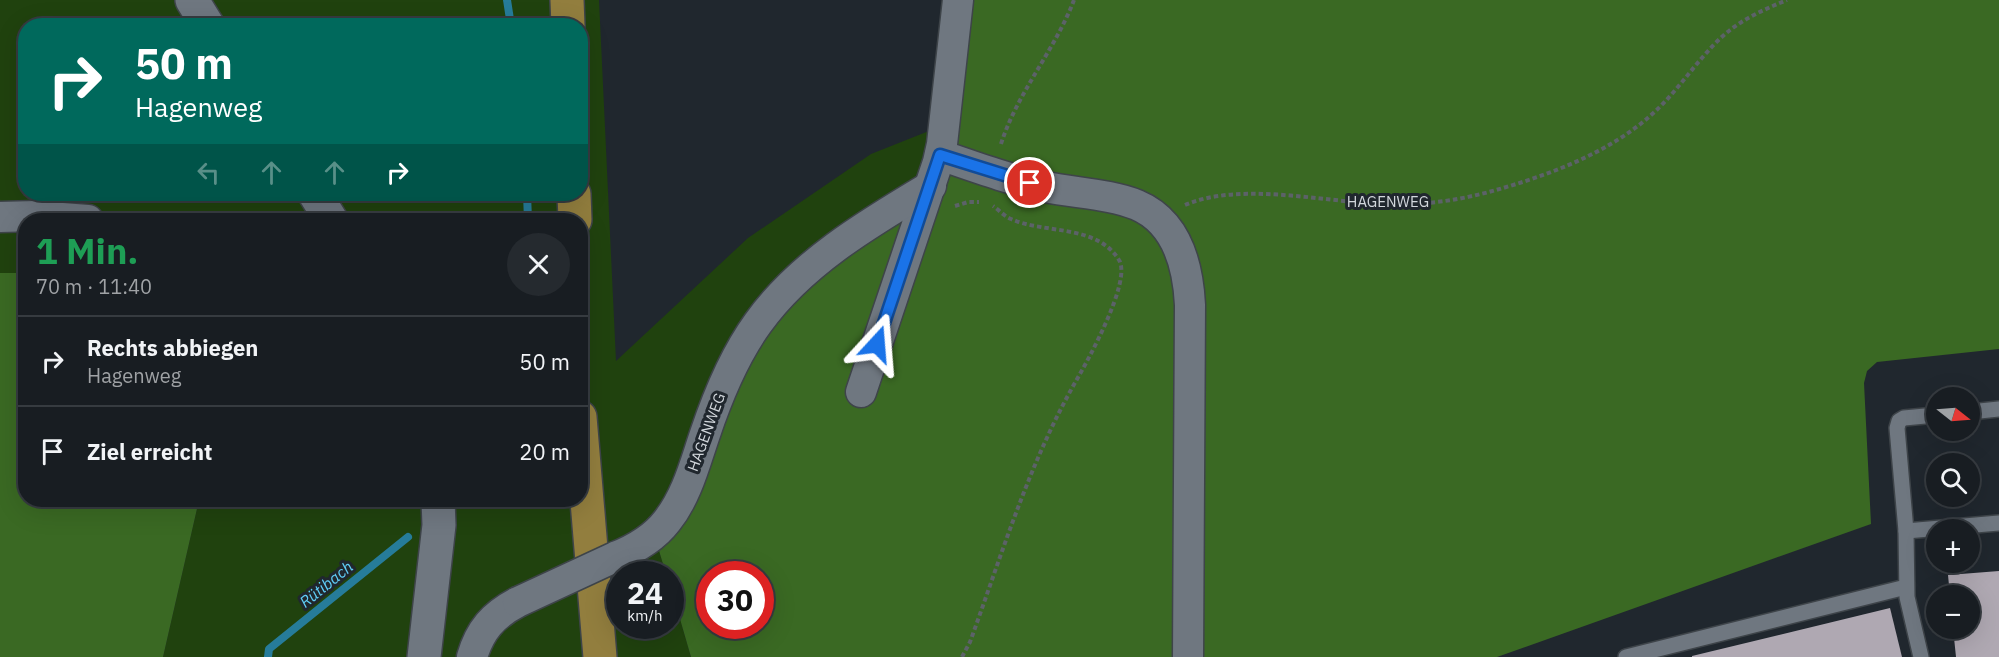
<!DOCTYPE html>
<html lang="de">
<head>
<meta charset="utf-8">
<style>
  body { margin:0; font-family:"IBM Plex Sans",sans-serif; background:#252a2f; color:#f1f3f6; height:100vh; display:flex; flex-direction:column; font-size:22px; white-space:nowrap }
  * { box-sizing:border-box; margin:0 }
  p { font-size:20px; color:#9fa2a5 }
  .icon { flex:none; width:33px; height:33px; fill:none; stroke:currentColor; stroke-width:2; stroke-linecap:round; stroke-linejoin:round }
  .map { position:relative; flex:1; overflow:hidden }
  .side { position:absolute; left:18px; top:213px; width:570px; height:294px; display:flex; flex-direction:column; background:#181d22; border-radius:24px; box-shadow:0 6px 24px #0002,0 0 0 2px #363b40 }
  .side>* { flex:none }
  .guide { position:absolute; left:18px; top:18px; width:570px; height:183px; border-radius:24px; box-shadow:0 6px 24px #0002,0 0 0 2px #363b40; background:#00695c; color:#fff; overflow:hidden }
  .needle { width:39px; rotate:107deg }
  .controls { position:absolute; left:1926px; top:387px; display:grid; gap:12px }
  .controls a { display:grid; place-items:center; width:54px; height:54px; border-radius:50%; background:#181d22; box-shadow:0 6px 24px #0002,0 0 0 2px #363b40; font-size:30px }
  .speed { position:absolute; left:606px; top:561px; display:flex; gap:12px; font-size:30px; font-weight:700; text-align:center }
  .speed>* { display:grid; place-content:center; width:78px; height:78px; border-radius:50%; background:#181d22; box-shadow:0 6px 24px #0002,0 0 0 2px #363b40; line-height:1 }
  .speed small { font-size:15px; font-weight:400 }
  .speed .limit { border:9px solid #d22; background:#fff; color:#111 }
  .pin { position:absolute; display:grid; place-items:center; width:51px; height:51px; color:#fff; margin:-26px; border:3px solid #fff; border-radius:50%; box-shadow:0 2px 6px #0007 }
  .me { position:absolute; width:66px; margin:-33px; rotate:19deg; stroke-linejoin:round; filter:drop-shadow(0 0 4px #0008) }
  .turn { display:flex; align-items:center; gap:21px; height:126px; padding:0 18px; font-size:27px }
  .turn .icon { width:78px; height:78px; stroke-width:2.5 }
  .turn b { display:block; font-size:42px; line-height:51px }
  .lanes { display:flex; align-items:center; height:57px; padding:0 18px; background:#0003; justify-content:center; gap:30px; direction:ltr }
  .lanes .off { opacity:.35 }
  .round { display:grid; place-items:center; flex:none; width:63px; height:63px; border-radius:32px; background:#252a2f }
  .summary { display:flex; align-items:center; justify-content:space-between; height:102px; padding:0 18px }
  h1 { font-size:36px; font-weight:800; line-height:45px; color:#1e9e55 }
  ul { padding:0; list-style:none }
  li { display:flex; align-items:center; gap:18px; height:90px; padding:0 18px; border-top:2px solid #363b40 }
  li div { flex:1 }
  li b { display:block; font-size:22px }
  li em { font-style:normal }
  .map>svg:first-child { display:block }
  .green { fill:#20420e; fill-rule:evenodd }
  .forest { fill:#3a6923; fill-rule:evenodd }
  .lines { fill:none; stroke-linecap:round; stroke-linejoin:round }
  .stream { stroke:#267c9a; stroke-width:8 }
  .building { fill:#afa8b2 }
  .service-casing { stroke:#3e4449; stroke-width:18 }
  .minor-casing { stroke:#3e4449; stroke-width:33 }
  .tertiary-casing { stroke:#3e4449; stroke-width:36 }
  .trunk-casing { stroke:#3e4449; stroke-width:36 }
  .path { stroke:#5c6268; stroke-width:4; stroke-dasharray:4.5 3; stroke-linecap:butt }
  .service { stroke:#6f7780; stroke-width:15 }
  .minor { stroke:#6f7780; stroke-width:30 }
  .tertiary { stroke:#6f7780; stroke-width:33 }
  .trunk { stroke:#927e3e; stroke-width:33 }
  .minor-bridge-casing { stroke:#3e4449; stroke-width:33; stroke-linecap:butt }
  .minor-bridge { stroke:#6f7780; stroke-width:30 }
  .route-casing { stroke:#114b97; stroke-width:15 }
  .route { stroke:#1a73e8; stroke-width:10 }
  .labels { text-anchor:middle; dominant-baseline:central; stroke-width:6; stroke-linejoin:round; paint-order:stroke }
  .street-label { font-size:15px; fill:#d2d7dc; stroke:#20272e }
  .water-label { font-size:16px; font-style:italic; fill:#60cef7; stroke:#20272e }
</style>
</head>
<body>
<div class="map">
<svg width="1999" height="657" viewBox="0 0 1999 657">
  <rect width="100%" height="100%" fill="#20272e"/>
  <path class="green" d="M0,0H599L616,361L748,238L871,154L944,125L942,144L654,534L666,574H620V626H670L671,588L691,657H163L199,500H580V220H26L25,273H0ZM26,26H580V194H26Z"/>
  <g class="forest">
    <path d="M958,0H1999V349L1877,362L1867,371L1864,383L1871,524L1497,657H691L671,588L670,574H666L654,534L757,323L931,185ZM710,574H760V626H710Z"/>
    <path d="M0,273H25L26,500H199L163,657H0Z"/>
  </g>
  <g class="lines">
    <g class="stream">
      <path d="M507,0L511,26"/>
      <path d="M527,194L528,220"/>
      <path d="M268,657L269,649L408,537"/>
    </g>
  </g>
  <g class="building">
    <path d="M1999,571V657H1956L1953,628H1970V596H1950L1948,575Z"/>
    <path d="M1890,608L1902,657H1692V656Z"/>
  </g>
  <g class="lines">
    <defs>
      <g id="service">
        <path d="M1970,412L1999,409"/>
        <path d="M1906,531L1999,523"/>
        <path d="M1626,657L1906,587"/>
        <path d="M1921,657L1907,597L1906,531L1897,428L1899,421L1904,418L1936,415"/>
      </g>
      <g id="minor">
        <path d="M940,155C975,167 1010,180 1046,187C1074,193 1111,194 1137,205C1177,222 1188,265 1190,305L1188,657"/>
        <path d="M0,217L36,216L88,220"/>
        <path d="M861,392L938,162L942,144L958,0"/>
        <path d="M615,557C635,549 654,538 667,521C687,496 695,463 705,434C718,395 734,356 758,323C801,263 869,223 931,186"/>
        <path d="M472,657C480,630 493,615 518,602"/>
      </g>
      <g id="tertiary">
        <path d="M192,0L208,26"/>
        <path d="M315,194L331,220"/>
        <path d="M424,657L439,525L438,500"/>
      </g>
      <g id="trunk">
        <path d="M567,0L568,26"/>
        <path d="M574,194L575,220"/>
        <path d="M580,417L600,657"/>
      </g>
    </defs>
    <use href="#service" class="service-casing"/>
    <use href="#minor" class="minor-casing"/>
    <use href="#tertiary" class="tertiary-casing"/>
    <use href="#trunk" class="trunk-casing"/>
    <g class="path">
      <path d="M1001,144C1017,93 1055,50 1074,0"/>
      <path d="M1185,205C1238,182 1321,201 1379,204C1418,206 1458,201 1496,190C1549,175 1608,153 1650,116C1678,92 1697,59 1724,35C1742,19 1765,9 1787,0"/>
      <path d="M955,206L968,202H979"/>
      <path d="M962,657L970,642C1002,554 1029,463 1076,381C1088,360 1132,281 1119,260C1097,224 1044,234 1011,219C1004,216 999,210 993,206"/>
    </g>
    <use href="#service" class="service"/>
    <use href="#minor" class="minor"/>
    <use href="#tertiary" class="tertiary"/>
    <use href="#trunk" class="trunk"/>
    <defs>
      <path id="minor-bridge" d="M518,602L615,557"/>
    </defs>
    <use href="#minor-bridge" class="minor-bridge-casing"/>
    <use href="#minor-bridge" class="minor-bridge"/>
  </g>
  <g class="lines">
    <defs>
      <path id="route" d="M877,344L940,155L1030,183"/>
    </defs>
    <use href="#route" class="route-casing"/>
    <use href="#route" class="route"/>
  </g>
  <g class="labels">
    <g class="street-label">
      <text x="1388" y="201">HAGENWEG</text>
      <text transform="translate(706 432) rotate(-70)">HAGENWEG</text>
    </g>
    <g class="water-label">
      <text transform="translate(326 584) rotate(-39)">Rütibach</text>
    </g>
  </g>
</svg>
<div class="controls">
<a><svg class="needle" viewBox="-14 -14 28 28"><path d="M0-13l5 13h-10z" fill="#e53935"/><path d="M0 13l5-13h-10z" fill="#9fa2a5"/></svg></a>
<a><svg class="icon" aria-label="search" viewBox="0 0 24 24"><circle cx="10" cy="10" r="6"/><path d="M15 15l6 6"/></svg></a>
<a>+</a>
<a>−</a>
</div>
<div class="speed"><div>24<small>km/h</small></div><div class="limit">30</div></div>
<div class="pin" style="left:1030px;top:183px;background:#d93025"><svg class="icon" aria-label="arrive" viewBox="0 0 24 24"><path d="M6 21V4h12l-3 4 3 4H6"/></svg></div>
<svg class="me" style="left:877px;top:344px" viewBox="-20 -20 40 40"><path d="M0-17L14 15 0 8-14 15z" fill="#1a73e8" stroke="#fff" stroke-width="4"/></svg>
<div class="guide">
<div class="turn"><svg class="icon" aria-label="right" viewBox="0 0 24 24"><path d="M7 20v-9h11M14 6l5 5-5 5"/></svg><div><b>50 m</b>Hagenweg</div></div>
<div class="lanes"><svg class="icon off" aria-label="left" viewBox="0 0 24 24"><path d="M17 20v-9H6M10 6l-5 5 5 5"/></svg><svg class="icon off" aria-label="ahead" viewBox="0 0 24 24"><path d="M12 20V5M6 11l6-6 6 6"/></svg><svg class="icon off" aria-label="ahead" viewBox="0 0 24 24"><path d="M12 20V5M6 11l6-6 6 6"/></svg><svg class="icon" aria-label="right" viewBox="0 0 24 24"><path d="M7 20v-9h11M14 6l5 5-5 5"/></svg></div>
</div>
<section class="side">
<div class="summary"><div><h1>1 Min.</h1><p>70 m · 11:40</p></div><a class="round"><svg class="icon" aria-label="close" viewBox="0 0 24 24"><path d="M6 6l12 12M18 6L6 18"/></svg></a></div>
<ul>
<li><svg class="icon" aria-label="right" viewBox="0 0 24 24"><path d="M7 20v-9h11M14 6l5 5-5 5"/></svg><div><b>Rechts abbiegen</b><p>Hagenweg</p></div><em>50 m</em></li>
<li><svg class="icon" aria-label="arrive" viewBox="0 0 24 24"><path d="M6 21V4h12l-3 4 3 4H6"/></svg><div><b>Ziel erreicht</b></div><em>20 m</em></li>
</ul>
</section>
</div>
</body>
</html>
